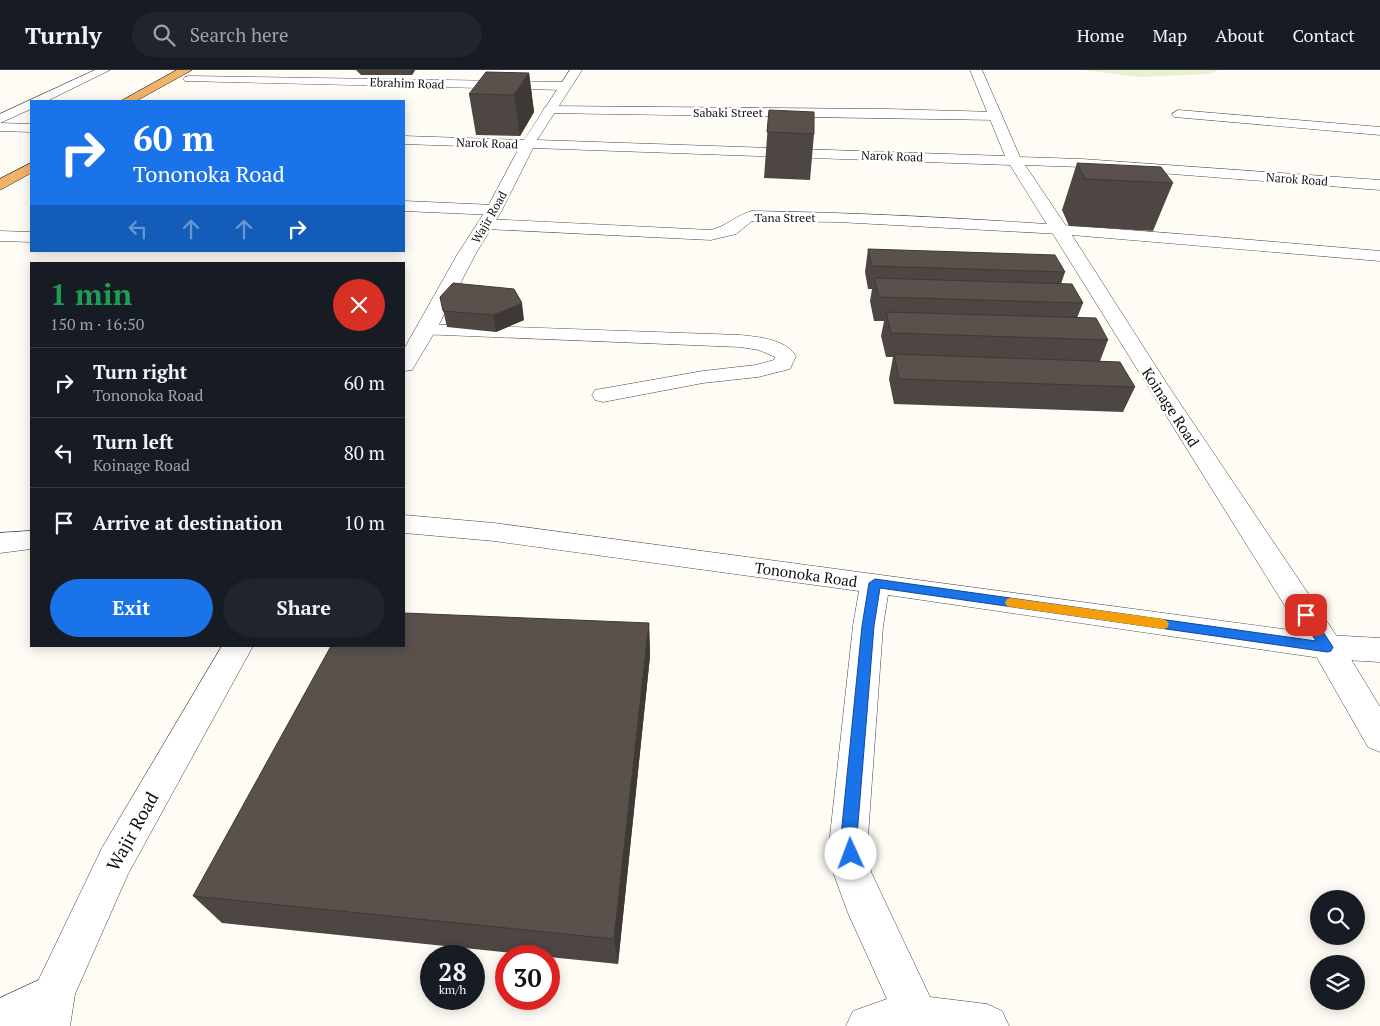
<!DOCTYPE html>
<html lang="en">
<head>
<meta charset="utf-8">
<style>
  body { margin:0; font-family:"PT Serif",serif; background:#20242c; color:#f1f3f6; height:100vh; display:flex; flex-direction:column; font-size:19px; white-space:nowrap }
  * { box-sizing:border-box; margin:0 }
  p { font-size:16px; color:#9ea1a6 }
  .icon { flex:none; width:28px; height:28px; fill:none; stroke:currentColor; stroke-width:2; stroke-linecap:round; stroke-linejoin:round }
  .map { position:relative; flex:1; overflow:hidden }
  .panel { position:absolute; left:30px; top:192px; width:375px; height:385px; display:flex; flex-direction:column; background:#171b24; border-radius:0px; box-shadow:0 2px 12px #0003 }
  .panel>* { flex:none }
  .top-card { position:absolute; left:30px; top:30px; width:375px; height:152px; border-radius:0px; box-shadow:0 2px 12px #0003; background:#1a73e8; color:#fff; overflow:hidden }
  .fabs { position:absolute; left:1310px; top:820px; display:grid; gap:10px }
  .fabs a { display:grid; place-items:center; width:55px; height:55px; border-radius:50%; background:#171b24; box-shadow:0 2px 12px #0003; font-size:25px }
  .speed { position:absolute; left:420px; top:875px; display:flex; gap:10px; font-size:25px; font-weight:700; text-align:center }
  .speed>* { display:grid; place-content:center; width:65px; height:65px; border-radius:50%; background:#171b24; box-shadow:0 2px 12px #0003; line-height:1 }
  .speed small { font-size:12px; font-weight:400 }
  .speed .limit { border:8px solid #d22; background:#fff; color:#111 }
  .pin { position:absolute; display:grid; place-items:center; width:42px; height:42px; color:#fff; margin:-21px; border-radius:10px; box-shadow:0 2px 8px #0006 }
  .me { position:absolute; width:55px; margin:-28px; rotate:358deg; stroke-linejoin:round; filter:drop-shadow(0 0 4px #0008) }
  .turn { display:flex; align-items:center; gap:18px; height:105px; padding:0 20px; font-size:22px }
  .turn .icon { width:65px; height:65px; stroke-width:2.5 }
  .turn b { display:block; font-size:35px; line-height:42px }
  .lanes { display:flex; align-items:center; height:48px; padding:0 20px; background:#0003; justify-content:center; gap:25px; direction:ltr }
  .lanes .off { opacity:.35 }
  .round { display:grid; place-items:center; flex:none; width:52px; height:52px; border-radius:26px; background:#20242c }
  .headline { display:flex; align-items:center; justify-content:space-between; height:85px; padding:0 20px }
  h1 { font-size:30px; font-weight:600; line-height:38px; color:#1e9e55 }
  .primary-button { display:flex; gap:10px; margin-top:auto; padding:10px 20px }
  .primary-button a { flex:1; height:58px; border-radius:30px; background:#1a73e8; color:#fff; font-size:20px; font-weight:600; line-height:58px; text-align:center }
  .primary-button a+a { background:#20242c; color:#f1f3f6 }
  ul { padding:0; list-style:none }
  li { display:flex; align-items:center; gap:15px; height:70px; padding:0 20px; border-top:1px solid #363941 }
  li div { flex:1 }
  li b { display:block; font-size:19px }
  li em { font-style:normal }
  header { display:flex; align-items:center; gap:30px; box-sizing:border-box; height:70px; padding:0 25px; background:#171b24; border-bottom:1px solid #363941 }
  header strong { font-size:24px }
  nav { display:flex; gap:28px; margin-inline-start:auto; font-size:18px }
  .search { width:350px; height:45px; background:#20242c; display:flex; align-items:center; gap:12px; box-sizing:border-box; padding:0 18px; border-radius:28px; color:#9ea1a6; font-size:19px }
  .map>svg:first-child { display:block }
  .pitch { fill:#e7f1d0 }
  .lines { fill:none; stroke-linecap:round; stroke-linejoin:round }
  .minor-casing { stroke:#444; stroke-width:1 }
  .tertiary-casing { stroke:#444; stroke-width:1 }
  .trunk-casing { stroke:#222; stroke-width:1 }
  .minor { fill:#fff; fill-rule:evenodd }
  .tertiary { fill:#fff; fill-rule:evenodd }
  .trunk { fill:#f2b369; fill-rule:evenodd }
  .wall { fill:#4d4642 }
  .shaded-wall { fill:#3f3936 }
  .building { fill:#5a514d; stroke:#3f3936 }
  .route { fill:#1a73e8; stroke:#114b97 }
  .slow { fill:#f59e0b }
  .labels { text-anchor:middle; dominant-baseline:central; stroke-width:5; stroke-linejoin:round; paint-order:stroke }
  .far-street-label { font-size:12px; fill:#111; stroke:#fff }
  .street-label { font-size:15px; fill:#111; stroke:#fff }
  .near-street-label { font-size:18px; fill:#111; stroke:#fff }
</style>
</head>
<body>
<header>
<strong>Turnly</strong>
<div class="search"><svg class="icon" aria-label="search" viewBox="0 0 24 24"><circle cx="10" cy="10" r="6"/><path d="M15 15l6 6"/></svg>Search here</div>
<nav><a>Home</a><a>Map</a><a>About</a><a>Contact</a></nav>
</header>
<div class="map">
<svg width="1380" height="956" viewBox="0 0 1380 956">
  <rect width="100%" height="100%" fill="#fffcf5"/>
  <path class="pitch" d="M1083,0H1218L1209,4L1139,7Z"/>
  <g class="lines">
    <defs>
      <g id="minor">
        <path d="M95,0H110L47,31H31V39L0,53V44Z"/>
        <path d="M189,6L566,12L572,16L566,20L185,11L183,9L185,7Z"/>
        <path d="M549,36L887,39L997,42L1003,46L997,50L545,43L543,40L545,37Z"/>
        <path d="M1178,40L1380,57V65L1174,47L1172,44Z"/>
        <path d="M404,131L494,135L500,137L502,140L500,143L494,145L404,141Z"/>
        <path d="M752,141C962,144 1171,163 1380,181V191L1060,164L838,152L752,151L736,164L711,170L485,159L479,157L477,154L479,151L485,149L711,160C727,156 736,145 752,141Z"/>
        <path d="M0,161L31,162V172L0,171Z"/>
        <path d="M426,254L740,265C759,267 785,269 796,286L790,299L758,307L703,313L603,332L595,330L592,325L595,320L703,301L756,295L774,290L775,287L759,280L740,277L419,264L416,260L419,256Z"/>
        <path d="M404,445L494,453L1327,565L1380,568V592L1327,589L888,525L883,556L868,766L871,802L930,927L987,934L1002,941L1009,956H846L853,941L887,929L848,843L833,802L830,766L853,556L859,521L494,471L404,463Z"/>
        <path d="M31,461V479L0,483V463Z"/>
        <path d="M54,903L69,909L75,924L69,939L36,956H0V928Z"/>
      </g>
      <g id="tertiary">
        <path d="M570,0H582L537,70L1005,86L970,0H982L1020,87L1082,89L1380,110V120L1082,97L1025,95L1068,159L1169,317L1338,568L1380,637V682L1368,677L1316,586L1010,95L533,78L502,140L475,185L436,260L412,300L404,301V279L457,185L486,140L519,78L404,74V66L524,70Z"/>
        <path d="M0,53L31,54V62L0,61Z"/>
        <path d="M222,576H253L128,804L75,924L70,956H26L33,924L39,909L102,778Z"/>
      </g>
      <g id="trunk">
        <path d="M177,0H192L136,31H121Z"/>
        <path d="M31,93V103L0,120V109Z"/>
      </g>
    </defs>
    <use href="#minor" class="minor-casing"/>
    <use href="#tertiary" class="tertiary-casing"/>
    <use href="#trunk" class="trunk-casing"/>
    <use href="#minor" class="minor"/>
    <use href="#tertiary" class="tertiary"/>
    <use href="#trunk" class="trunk"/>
  </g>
  <g class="wall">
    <path d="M356,0H415L412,5H361Z"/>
    <path d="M529,3L534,42L520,66L476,65L469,24Z"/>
    <path d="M769,40L814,64L810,110L764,108Z"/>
    <path d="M1077,93L1173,113L1153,161L1069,156L1062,140Z"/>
    <path d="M868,179L1065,202L1061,214L1083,233L1077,248L1108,270L1100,291L1135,317L1123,342L894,334L889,309L893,287H886L881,266L884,251H874L870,231L872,219H868L865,202Z"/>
    <path d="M440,227L524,250L496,262L447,257Z"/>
    <path d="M649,553L650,586L618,894L549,887V886H542L222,853L193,826Z"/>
  </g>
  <g class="shaded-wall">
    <path d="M410,0H415L412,5Z"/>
    <path d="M529,3L534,42L520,66L514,25Z"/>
    <path d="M522,233L524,250L496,262L493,245Z"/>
    <path d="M649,553L650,586L618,894L614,869Z"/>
  </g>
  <g class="building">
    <path d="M486,2L529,3L514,25L469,24Z"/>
    <path d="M769,40L814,42V64L767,62Z"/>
    <path d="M1077,93L1161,97L1173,113L1085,109Z"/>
    <path d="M868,179L1055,185L1065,202L872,196Z"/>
    <path d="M874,208L1072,214L1083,233L879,227Z"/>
    <path d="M453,213L514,219L522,233L493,245L443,241L440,227Z"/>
    <path d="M886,242L1096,248L1108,270L891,263Z"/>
    <path d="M894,284L1120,292L1135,317L899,309Z"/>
    <path d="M404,543L649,553L614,869L193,826L331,576H404Z"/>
  </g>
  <path class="route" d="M875,509L1316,571L1299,545L1301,542H1310L1333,577L1331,581L1327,582L880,518L874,556L857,766L858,784L856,790L851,792L845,790L841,766L862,556L869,513Z"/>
  <path class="slow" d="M1011,528L1163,549L1167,551L1169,554L1167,558L1163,559L1011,537L1007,536L1005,533L1007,529Z"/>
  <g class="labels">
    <g class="far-street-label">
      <text transform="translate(407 13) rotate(2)">Ebrahim Road</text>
      <text x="728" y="42">Sabaki Street</text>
      <text transform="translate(487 73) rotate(2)">Narok Road</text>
      <text transform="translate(892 86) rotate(2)">Narok Road</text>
      <text transform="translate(1297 109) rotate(4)">Narok Road</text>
      <text transform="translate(489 147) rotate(-60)">Wajir Road</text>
      <text x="785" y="147">Tana Street</text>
    </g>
    <g class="street-label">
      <text transform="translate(1171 337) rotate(57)">Koinage Road</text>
      <text transform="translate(806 504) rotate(8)">Tononoka Road</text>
    </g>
    <g class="near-street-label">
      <text transform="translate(132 761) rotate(-61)">Wajir Road</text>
    </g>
  </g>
</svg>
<div class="fabs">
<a><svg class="icon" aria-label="search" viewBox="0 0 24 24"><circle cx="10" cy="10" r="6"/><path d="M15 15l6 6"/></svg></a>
<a><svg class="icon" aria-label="layers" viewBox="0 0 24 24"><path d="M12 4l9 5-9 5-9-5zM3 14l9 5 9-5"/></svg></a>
</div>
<div class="speed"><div>28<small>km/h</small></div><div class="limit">30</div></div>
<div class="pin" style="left:1306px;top:545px;background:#d93025"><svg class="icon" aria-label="arrive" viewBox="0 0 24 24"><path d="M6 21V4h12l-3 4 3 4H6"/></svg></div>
<svg class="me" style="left:851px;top:784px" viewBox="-20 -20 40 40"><circle r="19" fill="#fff"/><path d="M0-13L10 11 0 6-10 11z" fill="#1a73e8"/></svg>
<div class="top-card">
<div class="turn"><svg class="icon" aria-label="right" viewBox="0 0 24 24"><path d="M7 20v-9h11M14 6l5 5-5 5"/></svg><div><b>60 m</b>Tononoka Road</div></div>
<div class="lanes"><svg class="icon off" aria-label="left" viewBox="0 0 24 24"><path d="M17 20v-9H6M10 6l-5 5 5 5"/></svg><svg class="icon off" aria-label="ahead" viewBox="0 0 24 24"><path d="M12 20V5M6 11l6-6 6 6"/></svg><svg class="icon off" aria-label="ahead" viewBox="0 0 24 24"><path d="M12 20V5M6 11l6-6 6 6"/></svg><svg class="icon" aria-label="right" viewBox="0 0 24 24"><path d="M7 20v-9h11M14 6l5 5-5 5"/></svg></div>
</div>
<section class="panel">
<div class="headline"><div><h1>1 min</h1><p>150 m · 16:50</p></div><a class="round" style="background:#d93025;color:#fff"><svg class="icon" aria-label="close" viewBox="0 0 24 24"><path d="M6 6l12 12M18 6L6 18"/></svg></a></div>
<ul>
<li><svg class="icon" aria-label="right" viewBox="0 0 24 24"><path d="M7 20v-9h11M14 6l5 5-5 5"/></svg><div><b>Turn right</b><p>Tononoka Road</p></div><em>60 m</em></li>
<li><svg class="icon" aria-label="left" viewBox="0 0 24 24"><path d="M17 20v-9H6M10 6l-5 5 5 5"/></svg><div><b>Turn left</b><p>Koinage Road</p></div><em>80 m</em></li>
<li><svg class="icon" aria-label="arrive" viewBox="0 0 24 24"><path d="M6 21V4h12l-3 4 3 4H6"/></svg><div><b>Arrive at destination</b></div><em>10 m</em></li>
</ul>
<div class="primary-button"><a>Exit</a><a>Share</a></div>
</section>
</div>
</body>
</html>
